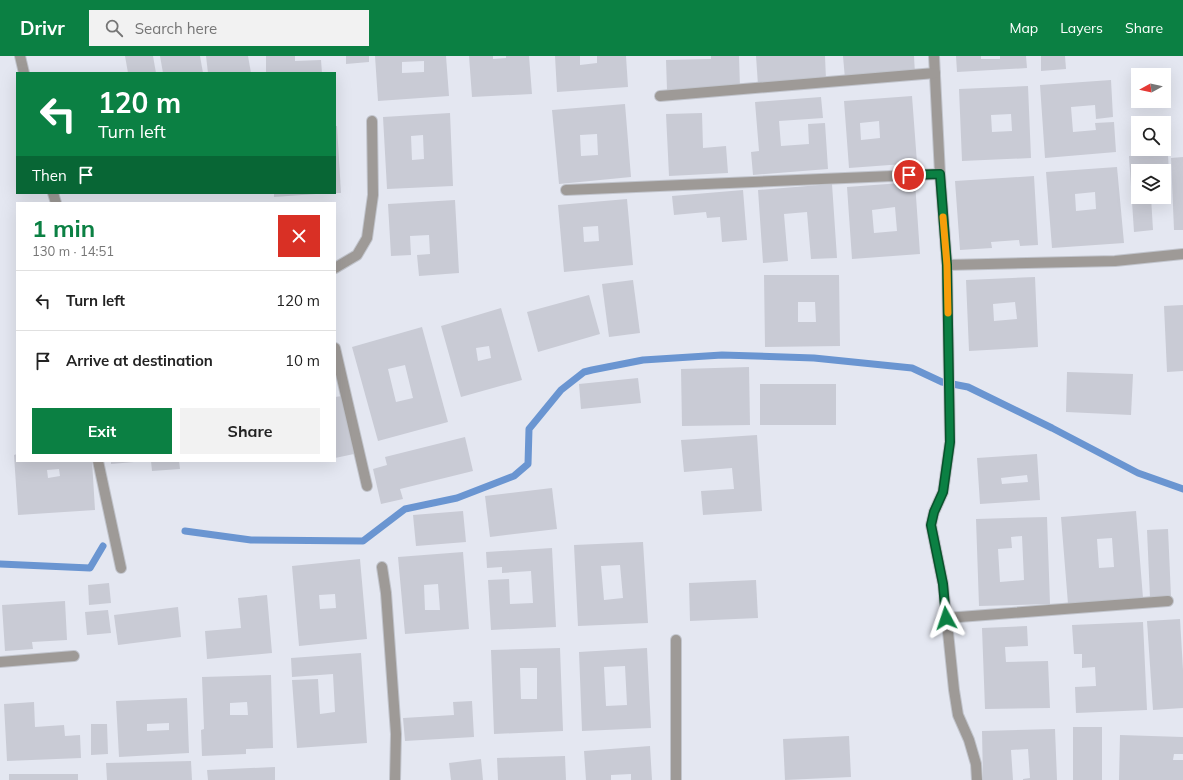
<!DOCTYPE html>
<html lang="en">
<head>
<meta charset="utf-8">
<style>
  body { margin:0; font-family:Mulish,sans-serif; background:#f2f2f2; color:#222; height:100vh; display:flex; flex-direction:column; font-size:15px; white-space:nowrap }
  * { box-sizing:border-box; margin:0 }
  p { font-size:13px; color:#767676 }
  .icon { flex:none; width:22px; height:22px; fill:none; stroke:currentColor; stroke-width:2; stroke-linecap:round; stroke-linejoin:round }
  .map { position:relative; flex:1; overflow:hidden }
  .details { position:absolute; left:16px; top:146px; width:320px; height:260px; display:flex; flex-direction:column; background:#fff; border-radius:0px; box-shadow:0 4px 16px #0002 }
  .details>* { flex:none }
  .hud { position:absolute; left:16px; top:16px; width:320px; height:122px; border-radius:0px; box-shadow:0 4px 16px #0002; background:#0b8043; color:#fff; overflow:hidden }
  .needle { width:26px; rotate:262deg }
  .controls { position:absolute; left:1131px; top:12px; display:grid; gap:8px }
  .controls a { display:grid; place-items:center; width:40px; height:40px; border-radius:0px; background:#fff; box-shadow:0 4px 16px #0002; font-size:20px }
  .pin { position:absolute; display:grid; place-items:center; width:34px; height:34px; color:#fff; margin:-17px; border:2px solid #fff; border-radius:50%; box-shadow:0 1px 4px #0007 }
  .me { position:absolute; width:44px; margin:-22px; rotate:355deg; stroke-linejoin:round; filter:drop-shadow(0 0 3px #0008) }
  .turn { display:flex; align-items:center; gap:14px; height:84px; padding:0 16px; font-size:18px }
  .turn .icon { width:52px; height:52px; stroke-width:2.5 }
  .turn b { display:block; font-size:28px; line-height:34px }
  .then { display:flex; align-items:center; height:38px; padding:0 16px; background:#0003; gap:8px; font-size:15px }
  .round { display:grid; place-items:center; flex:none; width:42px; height:42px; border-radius:0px; background:#f2f2f2 }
  .overview { display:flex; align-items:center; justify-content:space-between; height:68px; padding:0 16px }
  h1 { font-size:24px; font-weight:700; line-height:30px; color:#0b8043 }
  .action { display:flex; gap:8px; margin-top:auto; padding:8px 16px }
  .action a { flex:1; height:46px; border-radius:0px; background:#0b8043; color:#fff; font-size:16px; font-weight:700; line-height:46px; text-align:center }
  .action a+a { background:#f2f2f2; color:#222 }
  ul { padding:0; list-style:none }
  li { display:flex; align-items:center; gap:12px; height:60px; padding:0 16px; border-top:1px solid #e0e0e0 }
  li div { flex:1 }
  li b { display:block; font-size:15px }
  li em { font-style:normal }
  header { display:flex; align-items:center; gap:24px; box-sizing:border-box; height:56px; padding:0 20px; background:#0b8043; color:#fff }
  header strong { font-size:19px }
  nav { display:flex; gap:22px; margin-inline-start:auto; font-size:14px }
  .search { width:280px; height:36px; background:#f2f2f2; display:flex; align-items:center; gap:10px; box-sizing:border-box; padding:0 14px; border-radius:0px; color:#767676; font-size:15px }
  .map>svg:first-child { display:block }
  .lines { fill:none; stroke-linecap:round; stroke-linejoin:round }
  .stream { stroke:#6a95d1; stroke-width:7 }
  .building { fill:#c9cbd5; fill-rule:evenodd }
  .service-casing { stroke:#c1c4cc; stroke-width:12 }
  .minor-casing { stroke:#c1c4cc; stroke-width:12 }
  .service { stroke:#9e9a97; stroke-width:10 }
  .minor { stroke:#9e9a97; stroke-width:10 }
  .route-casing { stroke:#07532c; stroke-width:10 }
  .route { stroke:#0b8043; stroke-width:7 }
  .slow { stroke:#f59e0b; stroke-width:7 }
</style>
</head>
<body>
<header>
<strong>Drivr</strong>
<div class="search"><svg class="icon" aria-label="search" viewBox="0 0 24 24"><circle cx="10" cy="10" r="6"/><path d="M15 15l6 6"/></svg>Search here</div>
<nav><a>Map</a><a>Layers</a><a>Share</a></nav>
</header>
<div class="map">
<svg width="1183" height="724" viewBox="0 0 1183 724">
  <rect width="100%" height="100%" fill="#e4e7f1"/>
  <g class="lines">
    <g class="stream">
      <path d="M185,475L251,484L363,485L405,453L457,442L514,420L528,408L529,373L561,334L584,316L592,314L643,304L722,299L814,302L912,312L942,326L968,331L1052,372L1138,417L1183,433"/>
      <path d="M0,508L90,512L103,490"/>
    </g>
  </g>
  <g class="building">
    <path d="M125,0H153L156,17H128Z"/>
    <path d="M160,0H200L203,17H163Z"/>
    <path d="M206,0H248L251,17H208Z"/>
    <path d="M266,0H295V5L321,4L322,17H266Z"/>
    <path d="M346,0H369V6L346,8Z"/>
    <path d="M375,0H446L449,40L378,45ZM424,5V16L402,17V6Z"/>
    <path d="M469,0H493V3L506,2V0H529L532,38L472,41Z"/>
    <path d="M555,0H580V9L597,7V0H626L628,31L557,36Z"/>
    <path d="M711,0H739L740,32L667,34L666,4L711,3Z"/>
    <path d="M756,0H825L826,24L758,29Z"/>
    <path d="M843,0H914L915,18L845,23Z"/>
    <path d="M956,0H981V3H1000V0H1026L1027,12L957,16Z"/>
    <path d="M1041,0H1065L1066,13L1041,15Z"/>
    <path d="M1111,24L1113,61L1096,63L1095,49L1071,51L1073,76L1096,74L1095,67L1114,66L1116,96L1045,102L1040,29Z"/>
    <path d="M1028,30L1031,102L962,105L959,33ZM1011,58L1012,75L992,76L991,59Z"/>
    <path d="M912,40L917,107L849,112L844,45ZM879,65L880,82L861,84L860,67Z"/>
    <path d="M821,41L823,62L779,65L781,90L809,88L808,68L825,67L828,113L753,119L751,96L759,95L755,46Z"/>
    <path d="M625,48L631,121L559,128L552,54ZM597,78L598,99L581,100L580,79Z"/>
    <path d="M450,57L453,130L387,133L383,61ZM423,79L424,103L412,104L411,80Z"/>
    <path d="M702,57L703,92L726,90L728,117L669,120L666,58Z"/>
    <path d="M335,70H337L341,137H335Z"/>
    <path d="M1168,98L1169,119H1164V115H1138V141H1151L1153,174L1134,176L1129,100Z"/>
    <path d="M1183,101V174H1174L1171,102Z"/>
    <path d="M1117,111L1124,187L1052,192L1046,116ZM1095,136L1096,153L1076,155L1075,138Z"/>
    <path d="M1034,120L1038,189L1020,190L1019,184L991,186L992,192L960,194L955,125Z"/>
    <path d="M915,126L920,198L852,203L847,131ZM895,151L897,175L874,177L872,154Z"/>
    <path d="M832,128L837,202L811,203L807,156L784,158L788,205L763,207L758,134Z"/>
    <path d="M743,134L747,184L722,186L720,161L707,162L706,156L674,159L672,140Z"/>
    <path d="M274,137H316V138L274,141Z"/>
    <path d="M627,143L633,209L564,216L558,149ZM598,170L599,185L584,186L583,171Z"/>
    <path d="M455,144L459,217L419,220L417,199L430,198L429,179L410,180L411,199L391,200L388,148Z"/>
    <path d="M764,219H839L840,290L765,291ZM798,246H815L816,266H798Z"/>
    <path d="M1035,221L1038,291L969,295L966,224ZM1015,246L1017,263L994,265L993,248Z"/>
    <path d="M633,224L640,277L609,281L602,228Z"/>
    <path d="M589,239L600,278L538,296L527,256Z"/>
    <path d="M1183,249V315L1167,316L1164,250Z"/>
    <path d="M501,252L522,324L461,341L441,270ZM489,290L491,302L478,305L476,292Z"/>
    <path d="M422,271L448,366L378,385L352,291ZM405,309L413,342L396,346L388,313Z"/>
    <path d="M749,311L750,369L682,370L681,313Z"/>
    <path d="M1067,316L1133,318L1131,359L1066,356Z"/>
    <path d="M638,322L641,347L581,353L579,328Z"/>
    <rect x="760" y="328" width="76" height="41"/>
    <path d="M342,340L354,398L335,402V341Z"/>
    <path d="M757,379L762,455L703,459L701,435L734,433L732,412L684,416L681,384Z"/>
    <path d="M465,381L473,415L400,433L403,443L381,448L373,413L387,409L385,401Z"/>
    <path d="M17,398V405H92L95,454L18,459L14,399ZM59,413L60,420L48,422L47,414Z"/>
    <path d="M1037,398L1040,444L980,448L977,402ZM1027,419L1028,426L1002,428L1001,422Z"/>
    <path d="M111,405H134V406L111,408Z"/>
    <path d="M151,405H179L180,413L152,415Z"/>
    <path d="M552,432L557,473L490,481L485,440Z"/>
    <path d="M463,455L466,486L416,490L413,459Z"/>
    <path d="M1136,455L1143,542L1068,548L1061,461ZM1112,482L1114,511L1099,512L1097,483Z"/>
    <path d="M1047,461L1050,548L979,550L976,463ZM1022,480L1024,524L1000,526L998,493L1012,492L1011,481Z"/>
    <path d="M1168,473L1171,541L1150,542L1147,474Z"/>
    <path d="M643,486L648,567L578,570L574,489ZM620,509L623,542L604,544L601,510Z"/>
    <path d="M552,492L556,571L491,574L488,524L509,523L510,548L533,547L531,515L502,517V511L487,512L486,496Z"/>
    <path d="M463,496L469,573L405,578L398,501ZM438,528L440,554H425L424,529Z"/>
    <path d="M360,503L367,583L299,590L292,510ZM335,538L336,552L320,553L319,539Z"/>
    <path d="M756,524L758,562L690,565L689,527Z"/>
    <path d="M109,527L111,547L89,549L88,529Z"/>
    <path d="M267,539L272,597L207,603L205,575L241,572L238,542Z"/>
    <path d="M65,545L67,584L32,586L33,593L5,595L2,549Z"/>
    <path d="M178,551L181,581L118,589L114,559Z"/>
    <path d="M108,554L111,577L87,579L85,556Z"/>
    <path d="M1180,563L1183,614V652L1153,654L1147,565Z"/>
    <path d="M1143,566L1147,654L1076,657L1075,631L1096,630L1095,611L1082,612V598H1074L1072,569Z"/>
    <path d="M1027,570L1028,590L1005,591L1006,606L1048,605L1050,652L985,653L982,572Z"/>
    <path d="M560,592L563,675L494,678L491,594ZM520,612H537V643H521Z"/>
    <path d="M647,592L651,672L582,675L579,596ZM625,610L627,649L606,650L604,611Z"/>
    <path d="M361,597L367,687L297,692L292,624L318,623L320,658L335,656L333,618L292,621L291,602Z"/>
    <path d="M271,619L273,692L246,693V698L202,700L201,674L204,673L202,621ZM247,646L248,659H230V647Z"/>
    <path d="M187,642L189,697L119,701L116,645ZM169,667V674L147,675V668Z"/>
    <path d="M472,645L474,681L405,685L403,662L454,659L453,646Z"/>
    <path d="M34,646L35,671L64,669L65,680L80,679L81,702L7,705L4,648Z"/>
    <path d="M91,668H107L108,698L91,699Z"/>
    <rect x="1073" y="671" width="29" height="53"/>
    <path d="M1055,673L1057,724H1023V723L1030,722L1028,693L1011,694L1013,724H983L982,675Z"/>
    <path d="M1120,679L1183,681V698H1174L1173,704H1183V724H1119Z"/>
    <path d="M849,680L851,721L785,724L783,683Z"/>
    <path d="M650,690L652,724H631V718L611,719V724H586L584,695Z"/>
    <path d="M565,700L566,724H498L497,702Z"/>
    <path d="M481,703L483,724H451L449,707Z"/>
    <path d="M191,705L192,724H107L106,707Z"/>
    <path d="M275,711V724H208L207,714Z"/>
    <rect x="9" y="718" width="69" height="6"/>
  </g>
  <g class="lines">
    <defs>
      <g id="service">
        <path d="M335,212L357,199L367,182L373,139L372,65"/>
        <path d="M0,606L74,600"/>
      </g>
      <g id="minor">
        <path d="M20,0L24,17"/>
        <path d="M934,0L940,118L947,209L950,386L943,436L934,456L931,469L943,528L954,634L958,659L969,684L976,708L977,724"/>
        <path d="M660,40L935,17"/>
        <path d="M566,134L940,118"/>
        <path d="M53,137L56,147"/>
        <path d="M947,209L1115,205L1183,198"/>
        <path d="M335,292L367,430"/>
        <path d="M98,405L121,512"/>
        <path d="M382,511L386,537L396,678L395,724"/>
        <path d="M946,562L1168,545"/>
        <path d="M676,584V724"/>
      </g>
    </defs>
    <use href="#service" class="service-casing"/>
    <use href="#minor" class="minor-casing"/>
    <use href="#service" class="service"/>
    <use href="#minor" class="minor"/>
  </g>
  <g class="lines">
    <defs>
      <path id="route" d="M909,119L940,118L947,209L950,386L943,436L934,456L931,469L943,528L946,562"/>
    </defs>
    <use href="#route" class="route-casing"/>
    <use href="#route" class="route"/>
    <path class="slow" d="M943,161L947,209L948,257"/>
  </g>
</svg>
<div class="controls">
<a><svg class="needle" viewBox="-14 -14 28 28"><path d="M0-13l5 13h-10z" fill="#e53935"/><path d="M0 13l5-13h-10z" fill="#767676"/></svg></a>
<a><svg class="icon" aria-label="search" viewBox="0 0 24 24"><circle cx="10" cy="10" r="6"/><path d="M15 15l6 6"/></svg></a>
<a><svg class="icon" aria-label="layers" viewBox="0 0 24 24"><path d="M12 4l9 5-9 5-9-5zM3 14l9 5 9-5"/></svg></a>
</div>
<div class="pin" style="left:909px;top:119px;background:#d93025"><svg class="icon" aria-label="arrive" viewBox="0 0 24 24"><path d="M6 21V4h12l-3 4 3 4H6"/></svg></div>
<svg class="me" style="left:946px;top:562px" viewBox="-20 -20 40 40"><path d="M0-17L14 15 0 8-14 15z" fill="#0b8043" stroke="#fff" stroke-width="4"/></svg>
<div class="hud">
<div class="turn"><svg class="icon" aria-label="left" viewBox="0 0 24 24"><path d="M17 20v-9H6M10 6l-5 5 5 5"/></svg><div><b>120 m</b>Turn left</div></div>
<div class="then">Then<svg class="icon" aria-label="arrive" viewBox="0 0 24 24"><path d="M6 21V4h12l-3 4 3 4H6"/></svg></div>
</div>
<section class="details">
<div class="overview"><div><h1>1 min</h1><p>130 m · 14:51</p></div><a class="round" style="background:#d93025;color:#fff"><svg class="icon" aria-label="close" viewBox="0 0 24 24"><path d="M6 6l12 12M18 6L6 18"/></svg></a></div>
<ul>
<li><svg class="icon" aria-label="left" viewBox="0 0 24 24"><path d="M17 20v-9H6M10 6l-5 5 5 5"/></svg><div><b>Turn left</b></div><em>120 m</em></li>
<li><svg class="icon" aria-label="arrive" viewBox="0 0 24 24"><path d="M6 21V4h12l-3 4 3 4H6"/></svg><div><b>Arrive at destination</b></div><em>10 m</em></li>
</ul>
<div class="action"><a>Exit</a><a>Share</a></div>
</section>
</div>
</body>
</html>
